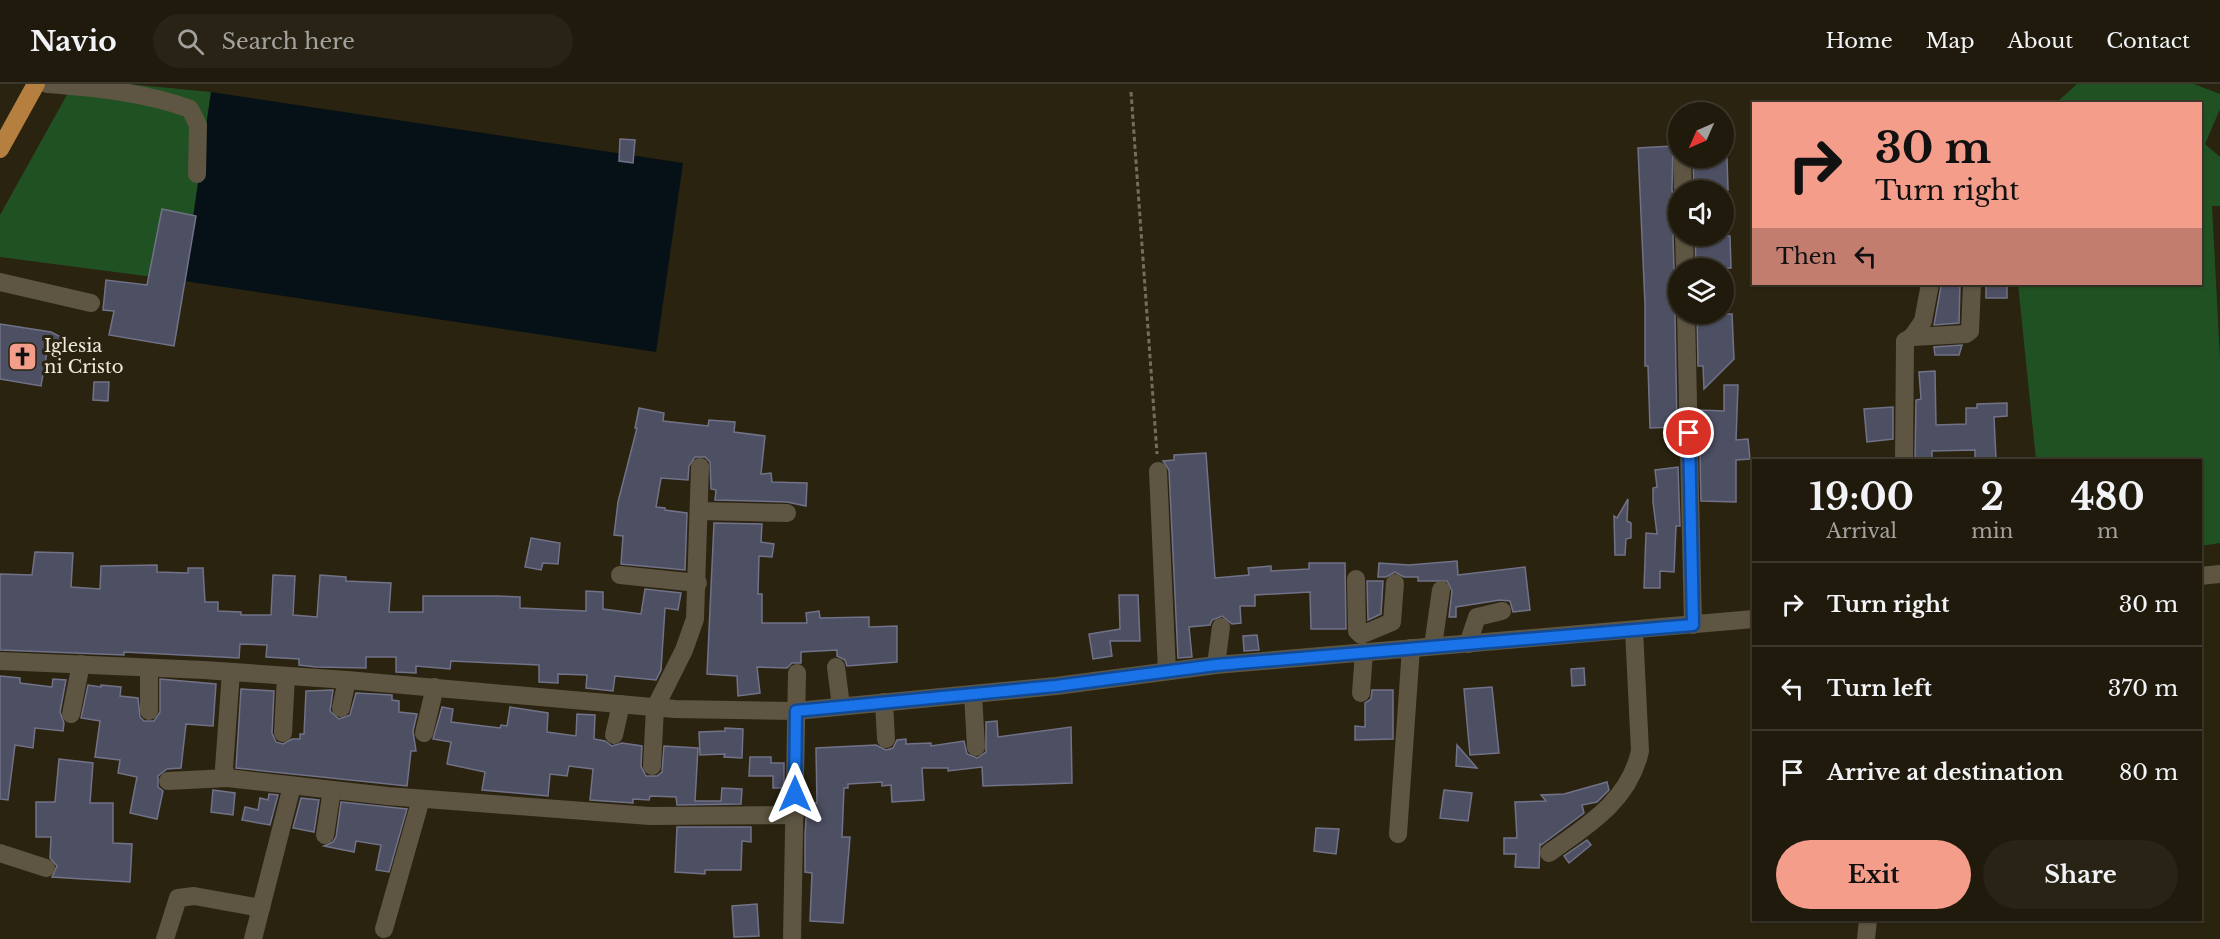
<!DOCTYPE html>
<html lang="en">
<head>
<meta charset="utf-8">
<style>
  body { margin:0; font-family:"Libre Baskerville",serif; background:#282315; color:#f1f3f6; height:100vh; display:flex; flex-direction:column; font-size:22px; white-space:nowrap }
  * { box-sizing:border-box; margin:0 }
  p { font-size:20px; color:#a2a19d }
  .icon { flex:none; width:33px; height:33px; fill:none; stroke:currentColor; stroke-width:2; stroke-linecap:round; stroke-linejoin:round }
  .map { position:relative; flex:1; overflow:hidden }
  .details { position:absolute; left:1752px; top:375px; width:450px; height:462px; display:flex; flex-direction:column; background:#201a0c; border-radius:0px; box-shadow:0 2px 4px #0004,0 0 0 2px #3d382d }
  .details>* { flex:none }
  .top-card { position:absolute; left:1752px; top:18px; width:450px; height:183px; border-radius:0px; box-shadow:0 2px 4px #0004,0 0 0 2px #3d382d; background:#f49d8b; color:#111; overflow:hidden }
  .needle { width:39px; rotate:225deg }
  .controls { position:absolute; left:1668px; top:18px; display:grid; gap:12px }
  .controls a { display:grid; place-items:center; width:66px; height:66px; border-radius:50%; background:#201a0c; box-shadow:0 2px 4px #0004,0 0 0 2px #3d382d; font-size:30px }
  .pin { position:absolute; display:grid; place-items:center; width:51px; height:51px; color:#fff; margin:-26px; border:3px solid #fff; border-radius:50%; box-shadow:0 2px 6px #0007 }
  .me { position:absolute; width:66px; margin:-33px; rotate:0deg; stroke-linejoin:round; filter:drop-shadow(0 0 4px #0008) }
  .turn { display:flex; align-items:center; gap:21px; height:126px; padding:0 24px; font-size:27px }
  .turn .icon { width:78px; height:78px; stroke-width:2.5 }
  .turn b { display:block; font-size:42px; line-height:51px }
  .then { display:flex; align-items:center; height:57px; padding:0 24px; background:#0003; gap:12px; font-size:22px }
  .eta { display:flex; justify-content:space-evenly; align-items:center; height:102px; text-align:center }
  .eta b { font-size:36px; font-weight:700; line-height:42px }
  .action { display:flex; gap:12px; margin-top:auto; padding:12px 24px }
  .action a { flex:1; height:69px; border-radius:36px; background:#f49d8b; color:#111; font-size:24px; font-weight:700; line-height:69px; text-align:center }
  .action a+a { background:#282315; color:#f1f3f6 }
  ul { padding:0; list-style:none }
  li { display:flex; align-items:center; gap:18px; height:84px; padding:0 24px; border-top:2px solid #3d382d }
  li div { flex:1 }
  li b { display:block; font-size:22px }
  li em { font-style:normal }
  header { display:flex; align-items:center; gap:36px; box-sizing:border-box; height:84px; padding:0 30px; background:#201a0c; border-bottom:2px solid #3d382d }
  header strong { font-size:28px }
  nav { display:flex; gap:33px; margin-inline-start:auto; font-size:21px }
  .search { width:420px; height:54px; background:#282315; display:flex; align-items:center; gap:15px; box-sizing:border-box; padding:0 21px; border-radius:33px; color:#a2a19d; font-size:22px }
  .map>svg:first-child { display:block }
  .green { fill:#205122 }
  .water { fill:#051116 }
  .building { fill:#4d4f63; stroke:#717288; stroke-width:1.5 }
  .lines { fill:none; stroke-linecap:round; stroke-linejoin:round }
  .path { stroke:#746e5e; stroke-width:3; stroke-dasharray:4.5 3; stroke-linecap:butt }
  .minor { stroke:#5e5642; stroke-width:18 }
  .major { stroke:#b57f40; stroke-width:18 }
  .route-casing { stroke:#114b97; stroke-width:15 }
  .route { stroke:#1a73e8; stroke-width:10 }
  .labels { text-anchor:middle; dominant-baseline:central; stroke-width:6; stroke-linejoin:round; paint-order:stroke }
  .poi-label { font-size:18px; fill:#efeade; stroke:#2a2310; text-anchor:start }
</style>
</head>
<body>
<header>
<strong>Navio</strong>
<div class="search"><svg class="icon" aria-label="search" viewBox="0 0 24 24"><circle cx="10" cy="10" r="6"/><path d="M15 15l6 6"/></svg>Search here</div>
<nav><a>Home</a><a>Map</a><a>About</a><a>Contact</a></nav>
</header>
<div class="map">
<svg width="2220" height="855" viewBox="0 0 2220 855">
  <rect width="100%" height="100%" fill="#2a2310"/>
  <g class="green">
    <path d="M73,0H128L211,8L184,197L0,173V131Z"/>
    <path d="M2077,0H2194L2220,10V25L2205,60L2220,73V122H2212L2220,274V459L2201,462L2200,376H2036L2018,200H2200V20L2056,19Z"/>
  </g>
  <path class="water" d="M211,8L683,79L656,268L184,197Z"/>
  <g class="building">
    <path d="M620,55L635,56L633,79L619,77Z"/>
    <path d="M1673,62L1672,106L1675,114L1677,144L1673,152L1674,184L1678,193V222L1675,230L1677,343L1650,344L1648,282H1645V220L1638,64Z"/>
    <path d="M1693,74H1727L1728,106H1694Z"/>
    <path d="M162,125L196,132L174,262L109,251L114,227L103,226L106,196L147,201Z"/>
    <path d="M1695,152H1730L1731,184H1696Z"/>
    <rect x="1986" y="200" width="21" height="14"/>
    <path d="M1960,201L1959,239L1934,241L1941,202Z"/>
    <path d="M1697,230H1732L1734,275L1704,305L1703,282H1698Z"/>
    <path d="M0,240L51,248L69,257L59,276L47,268L41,302L0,295Z"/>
    <path d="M1962,261L1959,271H1935L1934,263Z"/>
    <path d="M1935,287L1936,341L1966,340V324H1977V320L2007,319V332L1994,333L1996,375L1975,376V366L1932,367V374H1915L1916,316L1921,315L1919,288Z"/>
    <path d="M94,298H109L108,317L93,316Z"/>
    <path d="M1724,301H1738L1736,356L1748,355L1750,375L1736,376V418L1701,417L1699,326L1724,327Z"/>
    <path d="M1893,323V355L1867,358L1864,325Z"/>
    <path d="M639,324L664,329L663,337L708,342L709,336L735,338L734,348L765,352L761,390L771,389L772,398L807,399L806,422L787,418L715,416L716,406L711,405L710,378L705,373H695L689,382L688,396L661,394L656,423L665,424V426L687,429L685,486L621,480L623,452L614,451L618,418L637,344H635Z"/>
    <path d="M1206,369L1215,494L1249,491L1248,484L1271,482V487L1309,485V479H1345L1346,545H1311L1310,508L1255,511V522H1240L1241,539L1232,540L1222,532L1212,536L1210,541L1189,543L1192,573L1178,574L1169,386L1163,377L1174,376V371Z"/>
    <path d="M1678,383L1680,442H1676L1674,488L1660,487V504H1644L1646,449L1657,450L1653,418V404L1657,403L1655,386Z"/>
    <path d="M1628,415L1627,437L1631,439V454L1626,455L1625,471H1615L1614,432L1617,434Z"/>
    <path d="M714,439L762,440L761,458L774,460L772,473L759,472L758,510H762V539H807L806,529L819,527L820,534L869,533V543L897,542V578L847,582L845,576L837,572V566L801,568V579H792L787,584L757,583L760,609L738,612L737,592L707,590Z"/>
    <path d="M531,454L560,459L558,480L543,479L541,486L525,483Z"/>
    <path d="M35,468L73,469L71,503L100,505L101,482L157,481V488L188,489V484H203L205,518H218V527L241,528V531H271L273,491L295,492L293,531L317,533L320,491L346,493V497L391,499L389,528H423V512H498L520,513V524L586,527V507L603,508V525L641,530L645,505L681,509L678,526L665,524L661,586L656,596L615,592L613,607L586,604L587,591L558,590V599L539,598V581L451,577L450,585L416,582V589L396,588V573H366V584L316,583L299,581V575L266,573L267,561L240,560L239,574L124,568V571L0,566V490L32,491Z"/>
    <path d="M1457,477L1458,491L1525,483L1530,526L1513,528L1510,517L1500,516L1456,523V533H1449L1452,507L1447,497H1418V493H1404L1395,488L1386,493H1378L1379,479L1409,481Z"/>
    <path d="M1367,497H1383L1381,530L1368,536Z"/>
    <path d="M1119,511H1138L1140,557H1110L1112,572L1093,575L1089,550L1120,545Z"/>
    <path d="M1257,551L1259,566L1244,567L1243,552Z"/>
    <path d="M1584,584L1585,601L1572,602L1571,585Z"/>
    <path d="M0,592L20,594V599L52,603L53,595L66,596L60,628L64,639L63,647L35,644L33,664L15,661L8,716L0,715Z"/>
    <path d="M160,595L216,600L213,642L186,640L181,684L167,685L158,692V703L163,707L157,735L130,729L137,693L118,689L120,676L95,673L100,637L81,634L88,601L101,603V601L121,603L120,612L138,614L140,633L144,637H154L160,628Z"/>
    <path d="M1492,603L1499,669L1470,671L1464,605Z"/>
    <path d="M241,605L274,607L272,649L276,658L283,660L292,655H300V650H304L306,607L333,606L330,627L339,635L350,631L356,609L392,611V616L399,617V628L417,630L413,647L416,667H411L407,702L236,684Z"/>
    <path d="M1372,606H1393V655L1355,656V642L1365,643V619L1371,615Z"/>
    <path d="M442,623L453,625L451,638L500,644L501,641L507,642L510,623L548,629L547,648L576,652L577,630L595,631L594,655L605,657L612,662L622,659L642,662L641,682L646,692H657L662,688L664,662L698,664L695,717H721L722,704L742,705L741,720L677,721L676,713L650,712L649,716L633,715V719L590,716L593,685L569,682L567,692L550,690L548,712L482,706L485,688L447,680L451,658L433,655Z"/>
    <path d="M997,637L998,653L1071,643L1072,699L983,702L982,683L948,687V684H922L924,716L892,718L891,701L882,702V698L848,700V704H844L842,753H850L843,839L810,837L812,789L805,788V751L807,718L817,719L816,664L876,661L886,666L893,664L897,656L906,655V660L931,659V662L964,657L967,670L977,674L986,668V638Z"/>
    <path d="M725,644L743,645L742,674L724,673L725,670L700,671L699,648L725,647Z"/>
    <path d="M1457,661L1477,684L1456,682Z"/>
    <path d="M750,673H771V679H784V704H773V692H749Z"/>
    <path d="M59,675L93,679L90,719H113V759L132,760L130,798L52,793L57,782L50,774L51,753H36V718H55Z"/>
    <path d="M1607,698L1609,706L1597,718L1582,721L1584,729L1541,761L1540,760L1539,784L1515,783L1516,770H1504V754H1517L1515,718L1546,717L1541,711L1564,710Z"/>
    <path d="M213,706L235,709L233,731L211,728Z"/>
    <path d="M1444,706L1472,709L1468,737L1440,734Z"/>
    <path d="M269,710L278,711L270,741L242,736L245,723L258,726L260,714L268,716Z"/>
    <path d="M301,714L319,716L314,748L293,744Z"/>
    <path d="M341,718L407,725L389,788L376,786L381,761L356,757L354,768L324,762L333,758L336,753Z"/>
    <path d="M677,743H751V758L742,757L741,786H705V790L675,788Z"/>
    <path d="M1316,744L1339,745L1336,770L1314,767Z"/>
    <path d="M1587,756L1591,761L1569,779L1564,772Z"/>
    <path d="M757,820L759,852L734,853L732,822Z"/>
  </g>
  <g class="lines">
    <path class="path" d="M1131,8L1157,370"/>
    <g class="minor">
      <path d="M47,0C95,4 145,8 190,25L198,41L197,90"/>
      <path d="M1682,74L1683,106"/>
      <path d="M1684,152L1685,184"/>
      <path d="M0,198L91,219"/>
      <path d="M1686,230L1693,541"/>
      <path d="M1912,253L1923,237L1930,200"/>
      <path d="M1904,376L1905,257L1912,253L1966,250L1970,247L1972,200"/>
      <path d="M1158,387L1167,587"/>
      <path d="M699,427L787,429"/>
      <path d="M620,491L698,499"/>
      <path d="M2200,492L2220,490"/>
      <path d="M1356,495L1357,547L1361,551L1392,538L1395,499"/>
      <path d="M1468,560L1477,533L1502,527"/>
      <path d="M1433,562L1441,506"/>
      <path d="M0,577L204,586L347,596L675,625L796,627L1056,602L1216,581L1754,535"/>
      <path d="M1216,581L1221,543"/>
      <path d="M836,583L841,622"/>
      <path d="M231,588L224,684L227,694L387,712L650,732L795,731"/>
      <path d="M1361,609L1364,568"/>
      <path d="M973,610L976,663"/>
      <path d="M884,618L886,655"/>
      <path d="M341,624L347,596"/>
      <path d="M149,627V584"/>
      <path d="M71,630L81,580"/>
      <path d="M283,649L286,592"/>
      <path d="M424,649L435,603"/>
      <path d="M614,651L621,620"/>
      <path d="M652,682L655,624L684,566L695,535L700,383"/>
      <path d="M168,697L227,694"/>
      <path d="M1398,750L1411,564"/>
      <path d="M325,751L332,706"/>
      <path d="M0,769L46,784"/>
      <path d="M1549,769C1588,741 1629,717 1640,667L1634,546"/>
      <path d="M384,845L421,715"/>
      <path d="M165,855L178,814L194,812L261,824"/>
      <path d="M253,855L292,702"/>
      <path d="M792,855L797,589"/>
      <path d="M1866,855L1868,836"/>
    </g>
    <path class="major" d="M0,65L36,0"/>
  </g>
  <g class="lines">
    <defs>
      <path id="route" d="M795,710L796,627L1056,602L1216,581L1693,541L1689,349"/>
    </defs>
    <use href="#route" class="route-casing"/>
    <use href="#route" class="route"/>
  </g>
  <defs>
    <symbol id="church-square" viewBox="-11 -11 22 22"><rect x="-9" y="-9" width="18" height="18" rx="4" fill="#f49d8b" stroke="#2a2310"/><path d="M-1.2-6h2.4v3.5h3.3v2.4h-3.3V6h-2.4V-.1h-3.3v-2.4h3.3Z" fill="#111"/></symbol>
  </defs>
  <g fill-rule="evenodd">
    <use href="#church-square" x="6" y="256" width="33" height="33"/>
  </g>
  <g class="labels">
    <g class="poi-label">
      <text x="44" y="262">Iglesia<tspan x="44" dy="21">ni Cristo</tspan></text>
    </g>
  </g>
</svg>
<div class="controls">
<a><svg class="needle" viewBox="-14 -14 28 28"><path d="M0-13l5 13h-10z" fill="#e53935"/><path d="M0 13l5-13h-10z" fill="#a2a19d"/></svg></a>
<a><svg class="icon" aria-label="sound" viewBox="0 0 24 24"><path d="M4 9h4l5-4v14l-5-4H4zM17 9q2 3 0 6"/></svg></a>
<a><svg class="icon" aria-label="layers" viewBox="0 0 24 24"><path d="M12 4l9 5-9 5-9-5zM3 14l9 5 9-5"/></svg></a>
</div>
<div class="pin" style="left:1689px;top:349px;background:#d93025"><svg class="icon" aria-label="arrive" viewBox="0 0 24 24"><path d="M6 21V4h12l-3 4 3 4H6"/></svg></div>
<svg class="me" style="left:795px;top:710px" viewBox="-20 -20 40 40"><path d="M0-17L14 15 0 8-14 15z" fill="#1a73e8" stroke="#fff" stroke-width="4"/></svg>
<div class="top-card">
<div class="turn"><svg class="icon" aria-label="right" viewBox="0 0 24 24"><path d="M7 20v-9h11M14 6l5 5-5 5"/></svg><div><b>30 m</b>Turn right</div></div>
<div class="then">Then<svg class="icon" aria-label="left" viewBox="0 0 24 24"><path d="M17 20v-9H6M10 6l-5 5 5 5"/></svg></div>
</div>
<section class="details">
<div class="eta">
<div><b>19:00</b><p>Arrival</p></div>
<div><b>2</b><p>min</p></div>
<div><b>480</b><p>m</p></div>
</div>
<ul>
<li><svg class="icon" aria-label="right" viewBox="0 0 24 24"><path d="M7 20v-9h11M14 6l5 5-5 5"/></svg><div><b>Turn right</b></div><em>30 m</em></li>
<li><svg class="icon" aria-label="left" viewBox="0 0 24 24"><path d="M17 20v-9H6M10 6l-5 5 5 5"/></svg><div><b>Turn left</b></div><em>370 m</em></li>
<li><svg class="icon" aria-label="arrive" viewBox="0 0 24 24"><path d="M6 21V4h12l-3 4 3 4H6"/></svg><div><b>Arrive at destination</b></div><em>80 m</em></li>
</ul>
<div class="action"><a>Exit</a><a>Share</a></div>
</section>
</div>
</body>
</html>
